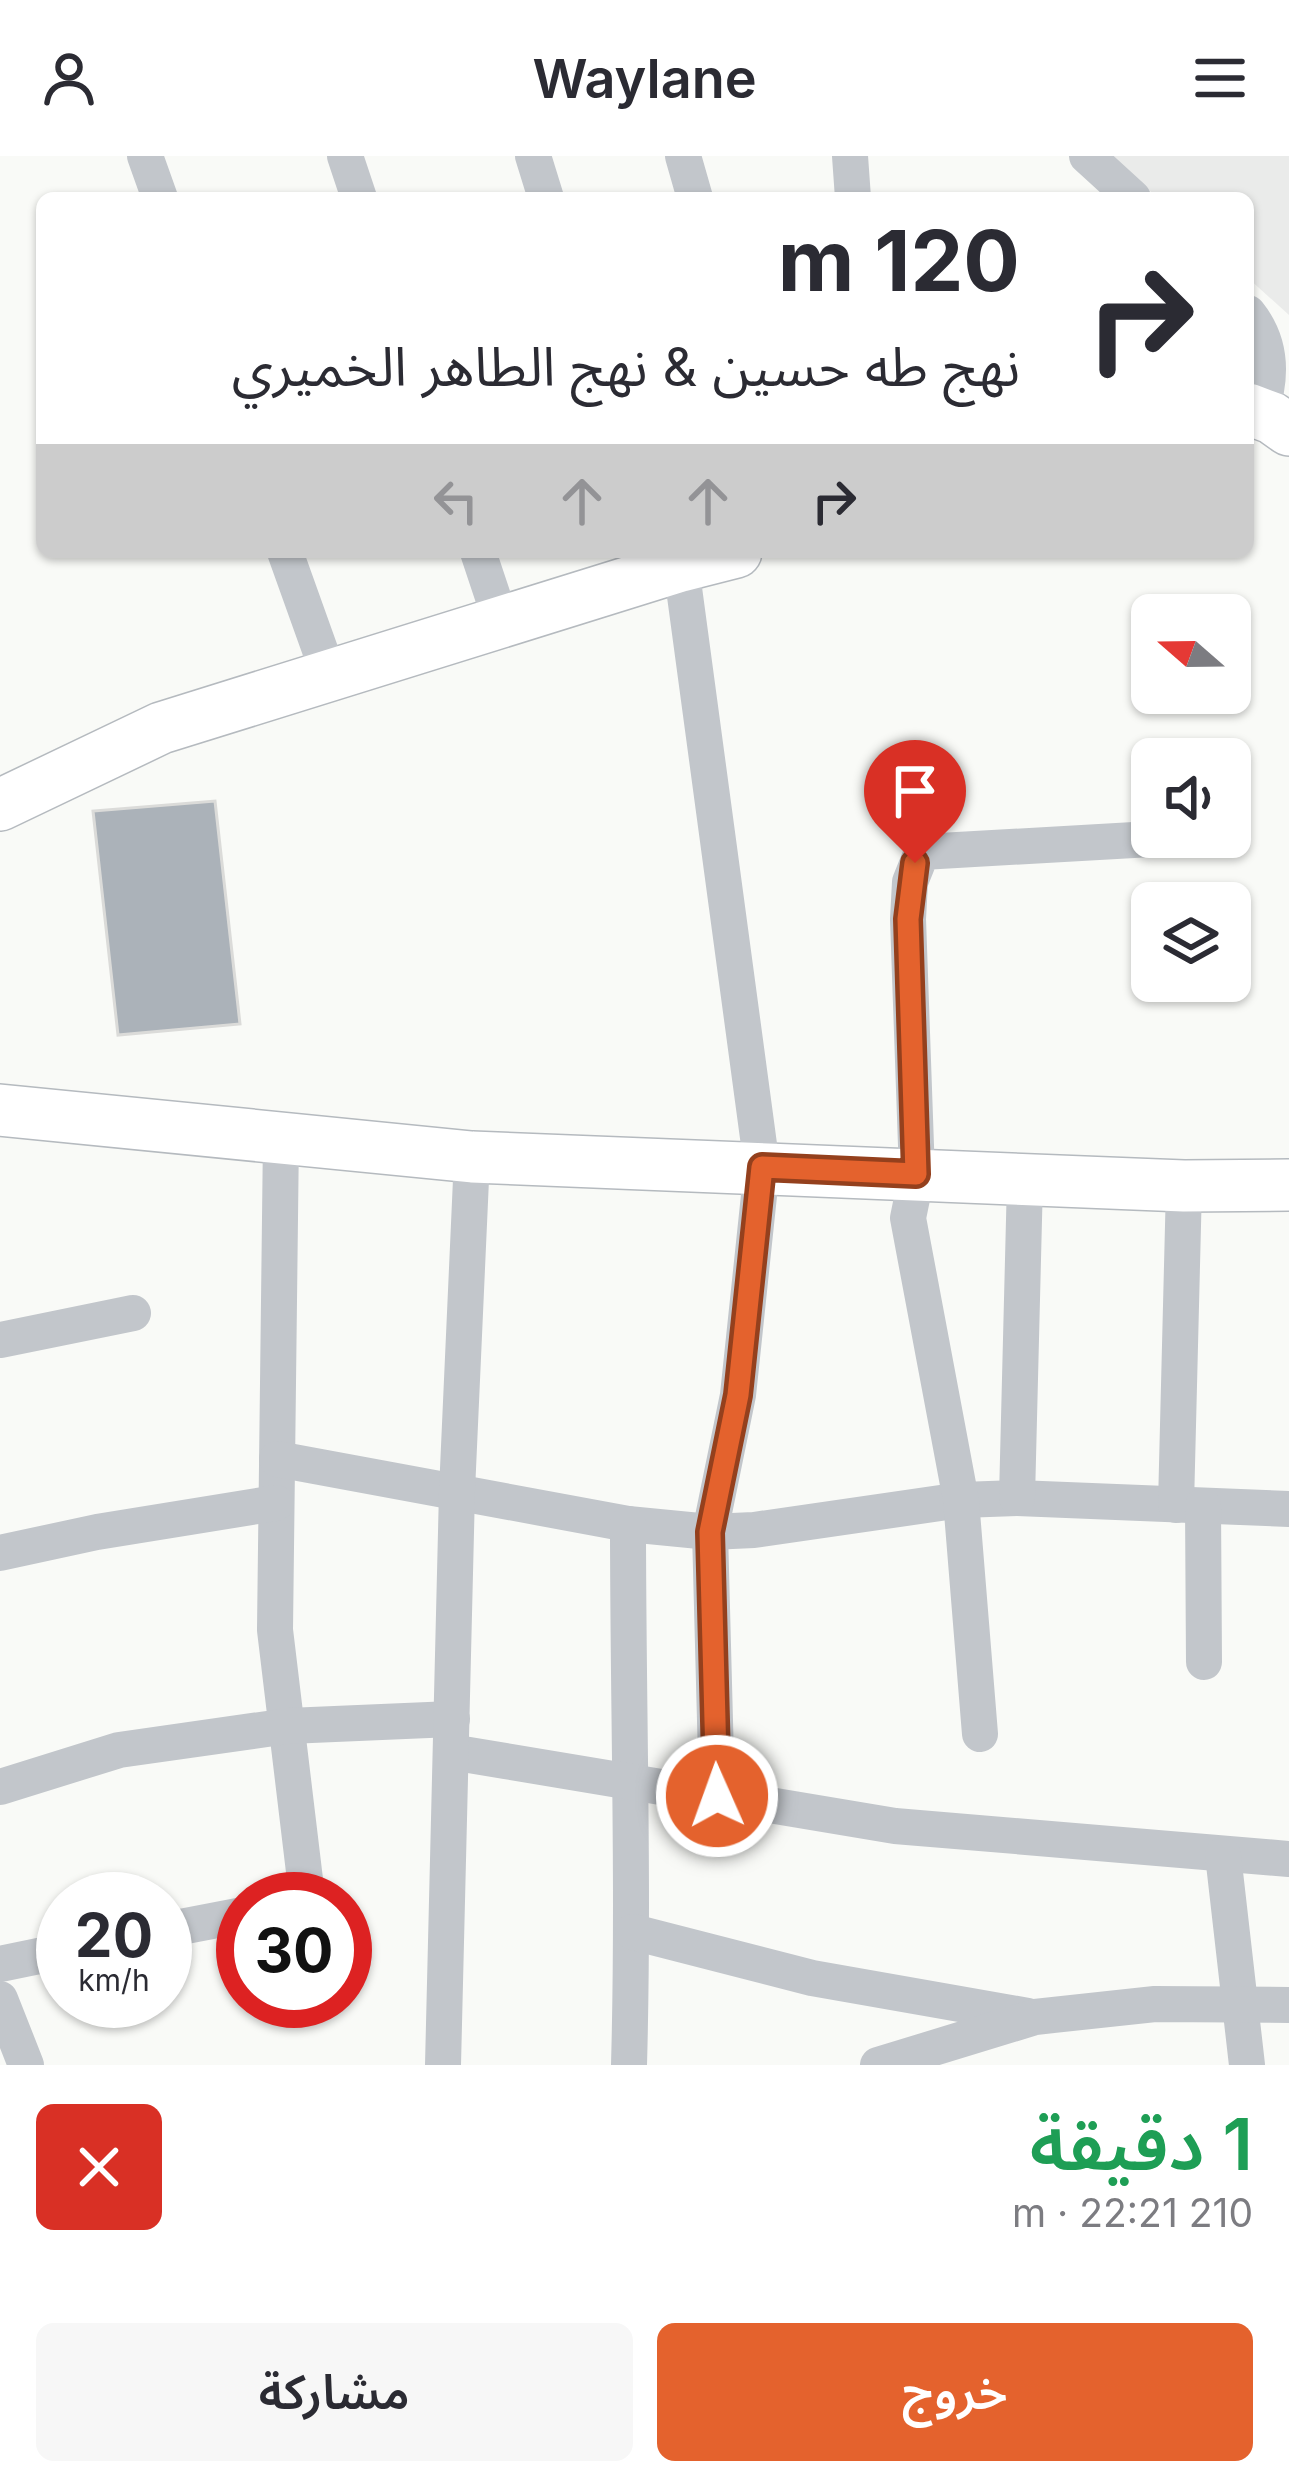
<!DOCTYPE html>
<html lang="ar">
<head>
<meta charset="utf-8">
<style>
  body { margin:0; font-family:Inter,"Noto Sans Arabic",sans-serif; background:#f7f7f7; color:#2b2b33; direction:rtl; height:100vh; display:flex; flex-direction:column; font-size:45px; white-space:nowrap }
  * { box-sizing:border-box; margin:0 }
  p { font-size:39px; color:#7c7c81 }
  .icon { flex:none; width:66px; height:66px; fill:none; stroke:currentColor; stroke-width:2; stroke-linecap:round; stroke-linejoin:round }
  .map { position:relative; height:1909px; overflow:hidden; direction:ltr }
  .side { display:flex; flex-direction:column; background:#fff; flex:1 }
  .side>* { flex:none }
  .top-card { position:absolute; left:36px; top:36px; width:1218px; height:366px; border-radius:18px; box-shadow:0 3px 9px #0004; direction:rtl; background:#fff; color:#2b2b33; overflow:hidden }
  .needle { width:78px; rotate:290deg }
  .buttons { position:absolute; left:1131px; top:438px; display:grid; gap:24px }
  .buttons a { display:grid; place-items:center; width:120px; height:120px; border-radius:18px; background:#fff; box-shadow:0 3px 9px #0004; font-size:60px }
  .speed { position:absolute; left:36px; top:1716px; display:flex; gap:24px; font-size:60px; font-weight:700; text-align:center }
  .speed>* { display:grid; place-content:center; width:156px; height:156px; border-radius:50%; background:#fff; box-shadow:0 3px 9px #0004; line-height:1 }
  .speed small { font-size:30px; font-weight:400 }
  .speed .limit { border:18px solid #d22; background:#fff; color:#111 }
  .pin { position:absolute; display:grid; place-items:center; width:102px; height:102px; color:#fff; margin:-123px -51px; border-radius:50% 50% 50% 0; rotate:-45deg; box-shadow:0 0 12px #0007 }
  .pin .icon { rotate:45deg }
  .me { position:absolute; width:132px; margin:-66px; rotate:358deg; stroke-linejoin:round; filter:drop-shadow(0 0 9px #0008) }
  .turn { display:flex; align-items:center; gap:42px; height:252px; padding:0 36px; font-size:54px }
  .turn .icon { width:156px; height:156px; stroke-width:2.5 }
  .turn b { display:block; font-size:84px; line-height:102px }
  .lanes { display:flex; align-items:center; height:114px; padding:0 36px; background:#0003; justify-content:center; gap:60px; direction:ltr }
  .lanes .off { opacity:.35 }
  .round { display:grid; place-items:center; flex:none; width:126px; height:126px; border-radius:18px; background:#f7f7f7 }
  .head { display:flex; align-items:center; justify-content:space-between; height:204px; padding:0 36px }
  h1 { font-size:72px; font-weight:600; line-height:90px; color:#1e9e55 }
  .button { display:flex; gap:24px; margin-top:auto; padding:24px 36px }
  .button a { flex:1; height:138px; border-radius:18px; background:#e4622d; color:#fff; font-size:48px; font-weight:600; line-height:138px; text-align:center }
  .button a+a { background:#f7f7f7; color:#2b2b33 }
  header { display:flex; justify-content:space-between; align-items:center; height:156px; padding:0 36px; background:#fff; font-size:54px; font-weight:600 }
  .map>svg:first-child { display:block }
  .built { fill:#eaebea }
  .building { fill:#abb2b9; stroke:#dbdbd9; stroke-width:3 }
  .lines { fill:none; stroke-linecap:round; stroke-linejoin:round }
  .secondary-casing { stroke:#b5babf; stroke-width:54 }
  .street { stroke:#c2c6cb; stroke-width:36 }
  .secondary { stroke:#fff; stroke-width:51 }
  .route-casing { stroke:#94401d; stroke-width:30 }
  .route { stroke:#e4622d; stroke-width:21 }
</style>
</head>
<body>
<header><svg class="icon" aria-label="menu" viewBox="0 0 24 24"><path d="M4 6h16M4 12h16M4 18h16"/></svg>Waylane<svg class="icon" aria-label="person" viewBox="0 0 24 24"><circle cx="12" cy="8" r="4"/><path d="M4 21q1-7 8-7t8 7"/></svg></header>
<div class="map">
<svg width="1289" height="1909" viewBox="0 0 1289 1909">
  <rect width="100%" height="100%" fill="#f9faf7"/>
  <path class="built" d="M1111,0H1289V159L1248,122V42H1158Z"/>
  <path class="building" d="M215,645L240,868L118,879L93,655Z"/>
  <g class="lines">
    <defs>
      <g id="secondary">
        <path d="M1248,253L1272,262L1289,274"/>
        <path d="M0,649L161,572L681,410L736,396"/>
        <path d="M0,954L472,1001L1184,1030L1289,1029"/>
      </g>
    </defs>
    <use href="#secondary" class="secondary-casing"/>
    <g class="street">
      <path d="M145,0L160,42"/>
      <path d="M345,0L359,42"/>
      <path d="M533,0L546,42"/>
      <path d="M683,0L695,42"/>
      <path d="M850,0L853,42"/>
      <path d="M1087,0L1133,42"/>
      <path d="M1248,157C1273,188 1272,222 1260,257"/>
      <path d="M285,396L329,519"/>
      <path d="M478,396L501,465"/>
      <path d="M681,410L762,1011L738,1239L710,1376L717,1640"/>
      <path d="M281,980L275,1474L306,1732L304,1743"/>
      <path d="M0,1184L133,1157"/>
      <path d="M277,1303L628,1368L710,1376L754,1374L961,1344L1017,1342L1289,1353"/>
      <path d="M1017,1342L1025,1024"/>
      <path d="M1176,1349L1184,1030"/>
      <path d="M1203,1350L1204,1506"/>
      <path d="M628,1368C628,1549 634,1729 629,1909"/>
      <path d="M0,1397L97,1376L276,1347"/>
      <path d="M980,1578L961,1344L908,1062L917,1018L908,763L910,726L922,696L1169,682"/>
      <path d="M451,1596L895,1670L1289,1703"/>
      <path d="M0,1631L119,1594L288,1570L452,1563"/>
      <path d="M1223,1699L1247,1909"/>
      <path d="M165,1774L243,1759"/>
      <path d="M633,1776L812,1822L1028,1860"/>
      <path d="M0,1808L63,1795"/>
      <path d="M0,1843L26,1909"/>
      <path d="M443,1909L457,1335L472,1001"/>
      <path d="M878,1909L1035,1861L1155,1848L1289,1849"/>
    </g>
    <use href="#secondary" class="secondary"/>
  </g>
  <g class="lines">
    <defs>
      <path id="route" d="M717,1640L710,1376L738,1239L762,1011L916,1018L908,763L915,707"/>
    </defs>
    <use href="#route" class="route-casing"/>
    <use href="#route" class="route"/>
  </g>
</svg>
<div class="buttons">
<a><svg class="needle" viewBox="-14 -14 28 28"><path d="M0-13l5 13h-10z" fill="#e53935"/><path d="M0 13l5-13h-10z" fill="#7c7c81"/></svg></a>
<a><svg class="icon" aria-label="sound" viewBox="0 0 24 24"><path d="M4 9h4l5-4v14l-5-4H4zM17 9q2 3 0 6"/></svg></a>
<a><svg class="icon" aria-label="layers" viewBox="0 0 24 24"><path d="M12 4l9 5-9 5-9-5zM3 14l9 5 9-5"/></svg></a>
</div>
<div class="speed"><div>20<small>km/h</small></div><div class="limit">30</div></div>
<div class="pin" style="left:915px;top:707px;background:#d93025"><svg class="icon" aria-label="arrive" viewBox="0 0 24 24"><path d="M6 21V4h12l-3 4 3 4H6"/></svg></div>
<svg class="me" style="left:717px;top:1640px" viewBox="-20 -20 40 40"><circle r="17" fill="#e4622d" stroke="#fff" stroke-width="3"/><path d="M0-11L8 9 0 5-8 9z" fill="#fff"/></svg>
<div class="top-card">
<div class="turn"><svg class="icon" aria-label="right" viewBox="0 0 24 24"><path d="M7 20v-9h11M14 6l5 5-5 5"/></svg><div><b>120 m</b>نهج طه حسين &amp; نهج الطاهر الخميري</div></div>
<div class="lanes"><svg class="icon off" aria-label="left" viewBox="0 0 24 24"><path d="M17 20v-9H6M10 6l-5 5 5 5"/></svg><svg class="icon off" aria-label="ahead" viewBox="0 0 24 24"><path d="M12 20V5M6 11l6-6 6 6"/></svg><svg class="icon off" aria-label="ahead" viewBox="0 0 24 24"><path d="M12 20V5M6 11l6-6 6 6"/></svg><svg class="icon" aria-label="right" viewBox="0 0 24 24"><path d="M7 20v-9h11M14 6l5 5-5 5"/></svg></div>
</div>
</div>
<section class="side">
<div class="head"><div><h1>1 دقيقة</h1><p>210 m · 22:21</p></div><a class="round" style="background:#d93025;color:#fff"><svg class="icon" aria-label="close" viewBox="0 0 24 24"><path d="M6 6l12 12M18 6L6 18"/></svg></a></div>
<div class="button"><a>خروج</a><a>مشاركة</a></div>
</section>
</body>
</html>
